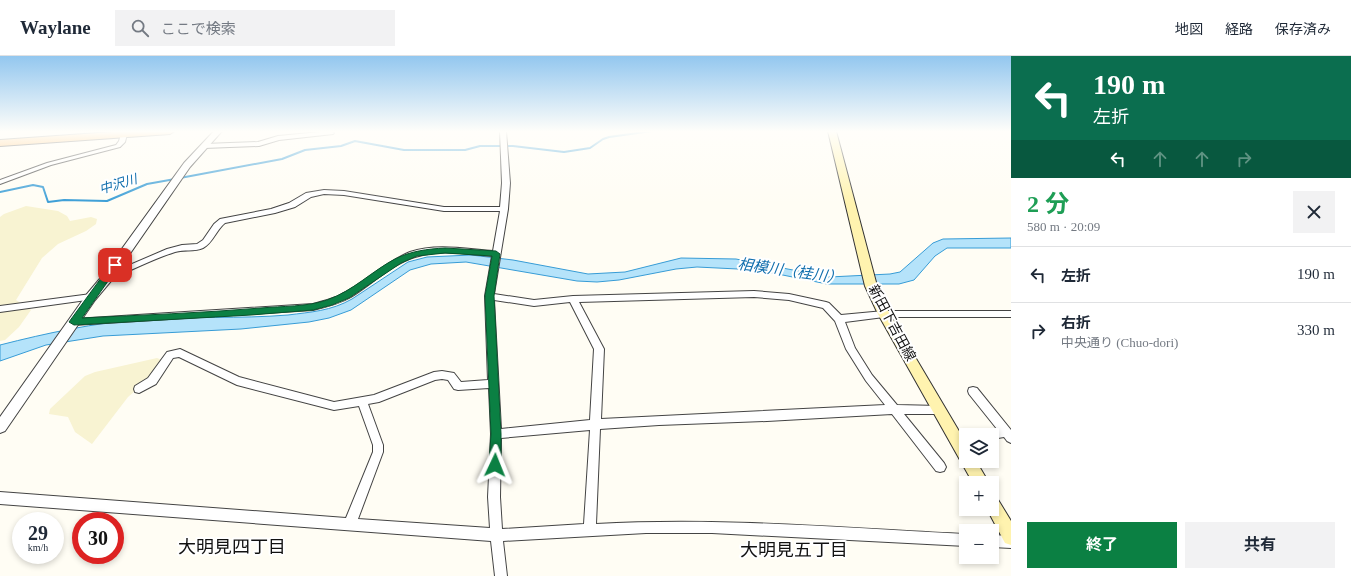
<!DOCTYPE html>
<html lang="ja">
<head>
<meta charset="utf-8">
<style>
  body { margin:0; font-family:"Times New Roman","Noto Sans JP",serif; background:#f2f2f3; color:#1f2937; height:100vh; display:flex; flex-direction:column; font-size:15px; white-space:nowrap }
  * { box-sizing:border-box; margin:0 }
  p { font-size:13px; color:#747a83 }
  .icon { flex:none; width:22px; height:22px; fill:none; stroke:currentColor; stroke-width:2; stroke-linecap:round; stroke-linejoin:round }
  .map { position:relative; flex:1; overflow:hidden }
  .side { display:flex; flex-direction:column; background:#fff; width:340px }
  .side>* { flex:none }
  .guide { background:#0b6e4f; color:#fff; overflow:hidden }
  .fabs { position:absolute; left:959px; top:372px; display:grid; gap:8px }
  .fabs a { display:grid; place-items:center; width:40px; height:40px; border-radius:0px; background:#fff; box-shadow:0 2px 6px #0003; font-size:20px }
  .speed { position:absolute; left:12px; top:456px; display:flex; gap:8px; font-size:20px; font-weight:700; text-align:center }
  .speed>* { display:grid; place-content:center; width:52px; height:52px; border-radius:50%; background:#fff; box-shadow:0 2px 6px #0003; line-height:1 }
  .speed small { font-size:10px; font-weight:400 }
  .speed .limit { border:6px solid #d22; background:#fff; color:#111 }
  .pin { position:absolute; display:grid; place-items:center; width:34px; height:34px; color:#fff; margin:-17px; border-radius:8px; box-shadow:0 2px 6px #0006 }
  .me { position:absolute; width:44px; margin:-22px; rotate:2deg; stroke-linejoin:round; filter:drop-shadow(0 0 3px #0008) }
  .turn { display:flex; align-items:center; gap:14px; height:84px; padding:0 16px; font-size:18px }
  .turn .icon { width:52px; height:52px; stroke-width:2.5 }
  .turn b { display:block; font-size:28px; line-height:34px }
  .lanes { display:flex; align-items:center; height:38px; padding:0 16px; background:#0003; justify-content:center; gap:20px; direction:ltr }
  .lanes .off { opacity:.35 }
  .round { display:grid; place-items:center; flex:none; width:42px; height:42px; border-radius:0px; background:#f2f2f3 }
  .head { display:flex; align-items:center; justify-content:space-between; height:68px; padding:0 16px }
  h1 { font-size:24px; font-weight:700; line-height:30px; color:#1e9e55 }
  .primary-button { display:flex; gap:8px; margin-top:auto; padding:8px 16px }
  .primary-button a { flex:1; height:46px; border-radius:0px; background:#0b8043; color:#fff; font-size:16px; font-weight:700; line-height:46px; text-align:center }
  .primary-button a+a { background:#f2f2f3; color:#1f2937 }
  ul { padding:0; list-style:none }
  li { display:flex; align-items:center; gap:12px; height:56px; padding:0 16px; border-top:1px solid #e0e1e3 }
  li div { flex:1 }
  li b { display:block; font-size:15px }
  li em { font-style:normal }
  header { display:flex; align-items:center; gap:24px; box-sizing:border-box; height:56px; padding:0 20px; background:#fff; border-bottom:1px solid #e0e1e3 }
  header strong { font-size:19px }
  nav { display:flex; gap:22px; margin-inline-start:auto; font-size:14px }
  .search { width:280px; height:36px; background:#f2f2f3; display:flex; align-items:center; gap:10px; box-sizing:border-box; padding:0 14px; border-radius:0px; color:#747a83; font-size:15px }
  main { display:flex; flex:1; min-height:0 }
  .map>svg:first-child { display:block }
  .farmland { fill:#f8f3d2 }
  .water { fill:#b5e3fa; stroke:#379cd6 }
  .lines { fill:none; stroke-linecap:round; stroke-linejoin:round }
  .stream { stroke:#379cd6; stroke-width:2 }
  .minor-casing { stroke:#444; stroke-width:2 }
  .tertiary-casing { stroke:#444; stroke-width:2 }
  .secondary-casing { stroke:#333; stroke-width:2 }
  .trunk-casing { stroke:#222; stroke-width:2 }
  .minor { fill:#fff; fill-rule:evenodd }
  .tertiary { fill:#fff; fill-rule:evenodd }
  .secondary { fill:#fff3af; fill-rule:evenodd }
  .trunk { fill:#feb85c; fill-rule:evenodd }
  .route { fill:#0b8043; stroke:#07532c }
  .labels { text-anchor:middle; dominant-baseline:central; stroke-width:4; stroke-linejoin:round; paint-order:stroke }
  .far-water-label { font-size:13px; font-style:italic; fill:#106ead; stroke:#fff }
  .street-label { font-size:14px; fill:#111; stroke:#fff }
  .water-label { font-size:15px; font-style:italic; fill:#106ead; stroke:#fff }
  .near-neighbourhood-label { font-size:18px; fill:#111; stroke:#fff }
</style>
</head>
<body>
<header>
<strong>Waylane</strong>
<div class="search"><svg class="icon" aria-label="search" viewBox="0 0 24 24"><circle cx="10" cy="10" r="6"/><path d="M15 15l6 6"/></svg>ここで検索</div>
<nav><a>地図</a><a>経路</a><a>保存済み</a></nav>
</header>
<main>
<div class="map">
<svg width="1011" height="520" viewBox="0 0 1011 520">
  <rect width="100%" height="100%" fill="#fffdf4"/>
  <g class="farmland">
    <path d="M26,150L58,155L67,160L70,165L91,161L97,163L96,168L86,175L58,188L42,202L16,244L31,254L19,271L5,284L0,285V161L4,158Z"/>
    <path d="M157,302L162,304L153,319L128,341L92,388L75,376L68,361L49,358L50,353L85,320L95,316Z"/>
  </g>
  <path class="water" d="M1011,182V192H947L935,200L914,224L899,228H827L758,214L697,211L676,213L619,224L597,226L577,225L466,206L431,208L410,214L351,254L329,262L309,266L241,273L103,280L46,289L0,305V289C47,277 94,267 143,263C191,260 240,263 288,259C311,256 331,255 352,243L408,206L427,201L471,199L513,204L588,218L625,216L681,202L736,203L829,221L890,218L900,216L933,187L943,183Z"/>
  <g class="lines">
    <g class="stream">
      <path d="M180,122L282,103L305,94L341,90L355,85L404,94H465L480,90H513L564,96L590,92L603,83L609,81L652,75"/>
      <path d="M0,136L33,129L43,131L48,146L64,144L107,145L147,128L175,123"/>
    </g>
    <defs>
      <g id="minor">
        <path d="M331,75L334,77L333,78L279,84L259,90L204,92L201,90L204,88L258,86L278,80Z"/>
        <path d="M500,75H506L510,127L508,153L494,238L534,244L573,240L754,235L789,238L826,246L829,247L841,259L884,255H1011V261H884L845,266L855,292L872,319L897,349L939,350L943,351L944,354L943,357L939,358H904L944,407L946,411L944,415L940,416L936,415L892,358L767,365L659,369L600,373L596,468C720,461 843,472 966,478V490L712,477H646L503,485L507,520H495L491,485L0,448V436L346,462L373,396V389L359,350L334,354L237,329L179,301L173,302L156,328L139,337L135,336L134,333L135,330L148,322L167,296L180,293L239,321L334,346L374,339L434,316L442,315L454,317L461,326L488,324L485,240L492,200C467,198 439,193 415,201C392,208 372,228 351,241C339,248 326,251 313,254L74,269L71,268L69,266L71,264L74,263L313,248C323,245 333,243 342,238C366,226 385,206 410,196C436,187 466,193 493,195L500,155H444L344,139L324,138L311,141L295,151L275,157L225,167C216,174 213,187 203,192C194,196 184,193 175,196C153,203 131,214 110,224L107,225L103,222L104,220L167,193L182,189L197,188L203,184L214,168L220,163L271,153L289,147L306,137L324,134L344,135L444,151H500L502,127ZM754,241L789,244L823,252L835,265L846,293L866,325L885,349L601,363L604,293L579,246ZM494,244L534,250L570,246L594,293L590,364L501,373ZM442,323L448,324L454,333L458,334L489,332L491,378L488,441L490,472L358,463L383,396V389L368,348L379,346L435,324ZM590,374L584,468L502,473L500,441L501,382Z"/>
        <path d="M124,76L127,78L125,86L120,91L51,109L0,128V124L47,107L116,89L119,85L121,78Z"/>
        <path d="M91,238L95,241L94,243L0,256V250Z"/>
        <path d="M973,331L977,332L1011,374V387L1007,385L1004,381L992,383V379H982L983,376L997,373L969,338L968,335L969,332Z"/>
        <path d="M992,479L1011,480V492L992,491Z"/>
      </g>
      <path id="tertiary" d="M214,75H222L190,111L111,225L95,244L5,375L0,377V361L87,238L103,219L184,107Z"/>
      <g id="secondary">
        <path d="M828,75H836L877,230L889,257L966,387V405H976L989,427H973L878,258L865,230Z"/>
        <path d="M992,439L997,442L1011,465V489L1005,487L987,453H992Z"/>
      </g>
      <path id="trunk" d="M126,75H175L170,78L0,90V84Z"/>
    </defs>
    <use href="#minor" class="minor-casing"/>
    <use href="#tertiary" class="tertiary-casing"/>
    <use href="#secondary" class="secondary-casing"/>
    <use href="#trunk" class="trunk-casing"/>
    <use href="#minor" class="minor"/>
    <use href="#tertiary" class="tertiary"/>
    <use href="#secondary" class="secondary"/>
    <use href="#trunk" class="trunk"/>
  </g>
  <linearGradient id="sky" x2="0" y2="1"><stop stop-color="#93c7ef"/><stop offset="0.51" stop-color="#fffefa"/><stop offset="1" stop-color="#fffefa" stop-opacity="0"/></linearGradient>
  <rect width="1011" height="148" fill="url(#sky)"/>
  <path class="route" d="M445,192L496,195L500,198L494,240L501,378V409L499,413L495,415L491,413L489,409L491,378L485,240L492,200L445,197L417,200L401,207L349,242L332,249L313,254L251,259L74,269L69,266L112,207H118L120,209L118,211L82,262C141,259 201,257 261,252C282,250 307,251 327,244C353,235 372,215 395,203C411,195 427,193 445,192Z"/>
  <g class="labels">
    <g class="far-water-label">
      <text transform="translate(118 128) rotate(-17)">中沢川</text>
    </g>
    <g class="street-label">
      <text transform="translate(892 267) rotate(62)">新田下吉田線</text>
    </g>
    <g class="water-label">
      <text transform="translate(790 215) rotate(8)">相模川（桂川）</text>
    </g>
    <g class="near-neighbourhood-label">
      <text x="232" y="491">大明見四丁目</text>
      <text x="794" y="494">大明見五丁目</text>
    </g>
  </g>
</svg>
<div class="fabs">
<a><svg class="icon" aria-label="layers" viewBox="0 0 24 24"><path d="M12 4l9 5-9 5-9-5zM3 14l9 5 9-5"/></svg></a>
<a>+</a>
<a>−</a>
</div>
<div class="speed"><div>29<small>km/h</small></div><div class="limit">30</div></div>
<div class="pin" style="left:115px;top:209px;background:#d93025"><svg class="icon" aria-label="arrive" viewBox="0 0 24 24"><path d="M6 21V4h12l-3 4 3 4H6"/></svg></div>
<svg class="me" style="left:495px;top:409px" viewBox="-20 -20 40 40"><path d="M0-17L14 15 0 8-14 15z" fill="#0b8043" stroke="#fff" stroke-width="4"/></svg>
</div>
<section class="side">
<div class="guide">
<div class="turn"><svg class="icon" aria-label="left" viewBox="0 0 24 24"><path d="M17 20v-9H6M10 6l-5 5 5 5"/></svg><div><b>190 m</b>左折</div></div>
<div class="lanes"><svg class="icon" aria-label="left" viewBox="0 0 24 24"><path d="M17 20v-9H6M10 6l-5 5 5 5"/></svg><svg class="icon off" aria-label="ahead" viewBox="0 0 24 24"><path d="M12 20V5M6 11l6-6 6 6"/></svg><svg class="icon off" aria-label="ahead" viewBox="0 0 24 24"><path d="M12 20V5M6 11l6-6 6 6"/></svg><svg class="icon off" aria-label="right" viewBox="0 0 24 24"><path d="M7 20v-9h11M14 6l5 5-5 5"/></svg></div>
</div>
<div class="head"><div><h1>2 分</h1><p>580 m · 20:09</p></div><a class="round"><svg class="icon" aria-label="close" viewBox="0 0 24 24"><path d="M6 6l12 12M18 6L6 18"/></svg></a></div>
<ul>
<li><svg class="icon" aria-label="left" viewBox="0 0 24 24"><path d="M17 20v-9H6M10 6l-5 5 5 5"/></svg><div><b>左折</b></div><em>190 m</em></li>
<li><svg class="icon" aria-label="right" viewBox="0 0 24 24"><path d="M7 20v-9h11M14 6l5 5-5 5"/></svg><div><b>右折</b><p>中央通り (Chuo-dori)</p></div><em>330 m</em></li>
</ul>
<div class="primary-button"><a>終了</a><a>共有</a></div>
</section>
</main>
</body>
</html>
